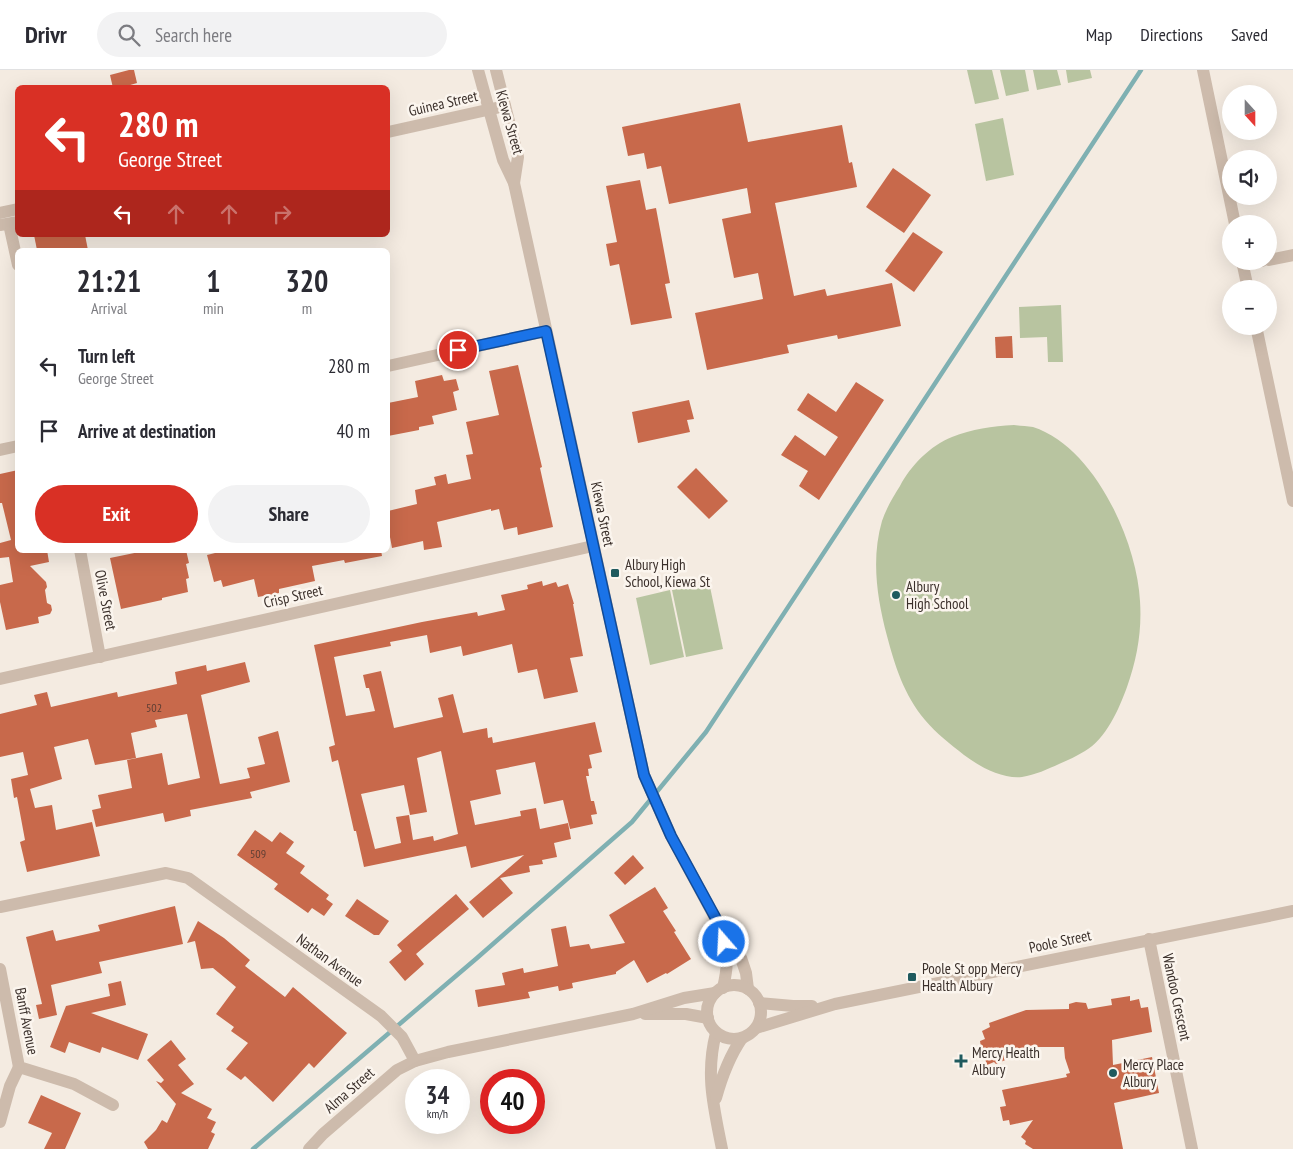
<!DOCTYPE html>
<html lang="en">
<head>
<meta charset="utf-8">
<style>
  body { margin:0; font-family:"PT Sans Narrow",sans-serif; background:#f2f2f3; color:#2b2b33; height:100vh; display:flex; flex-direction:column; font-size:19px; white-space:nowrap }
  * { box-sizing:border-box; margin:0 }
  p { font-size:16px; color:#7c7c81 }
  .icon { flex:none; width:28px; height:28px; fill:none; stroke:currentColor; stroke-width:2; stroke-linecap:round; stroke-linejoin:round }
  .map { position:relative; flex:1; overflow:hidden }
  .details { position:absolute; left:15px; top:178px; width:375px; height:305px; display:flex; flex-direction:column; background:#fff; border-radius:8px; box-shadow:0 5px 20px #0002 }
  .details>* { flex:none }
  .guide { position:absolute; left:15px; top:15px; width:375px; height:152px; border-radius:8px; box-shadow:0 5px 20px #0002; background:#d93025; color:#fff; overflow:hidden }
  .needle { width:32px; rotate:159deg }
  .buttons { position:absolute; left:1222px; top:15px; display:grid; gap:10px }
  .buttons a { display:grid; place-items:center; width:55px; height:55px; border-radius:50%; background:#fff; box-shadow:0 5px 20px #0002; font-size:25px }
  .speed { position:absolute; left:405px; top:999px; display:flex; gap:10px; font-size:25px; font-weight:700; text-align:center }
  .speed>* { display:grid; place-content:center; width:65px; height:65px; border-radius:50%; background:#fff; box-shadow:0 5px 20px #0002; line-height:1 }
  .speed small { font-size:12px; font-weight:400 }
  .speed .limit { border:8px solid #d22; background:#fff; color:#111 }
  .pin { position:absolute; display:grid; place-items:center; width:42px; height:42px; color:#fff; margin:-21px; border:2px solid #fff; border-radius:50%; box-shadow:0 1px 5px #0007 }
  .me { position:absolute; width:55px; margin:-28px; rotate:341deg; stroke-linejoin:round; filter:drop-shadow(0 0 4px #0008) }
  .turn { display:flex; align-items:center; gap:18px; height:105px; padding:0 20px; font-size:22px }
  .turn .icon { width:65px; height:65px; stroke-width:2.5 }
  .turn b { display:block; font-size:35px; line-height:42px }
  .lanes { display:flex; align-items:center; height:48px; padding:0 20px; background:#0003; justify-content:center; gap:25px; direction:ltr }
  .lanes .off { opacity:.35 }
  .eta { display:flex; justify-content:space-evenly; align-items:center; height:85px; text-align:center }
  .eta b { font-size:30px; font-weight:700; line-height:35px }
  .primary-button { display:flex; gap:10px; margin-top:auto; padding:10px 20px }
  .primary-button a { flex:1; height:58px; border-radius:30px; background:#d93025; color:#fff; font-size:20px; font-weight:700; line-height:58px; text-align:center }
  .primary-button a+a { background:#f2f2f3; color:#2b2b33 }
  ul { padding:0; list-style:none }
  li { display:flex; align-items:center; gap:15px; height:65px; padding:0 20px }
  li div { flex:1 }
  li b { display:block; font-size:19px }
  li em { font-style:normal }
  header { display:flex; align-items:center; gap:30px; box-sizing:border-box; height:70px; padding:0 25px; background:#fff; border-bottom:1px solid #e1e1e2 }
  header strong { font-size:24px }
  nav { display:flex; gap:28px; margin-inline-start:auto; font-size:18px }
  .search { width:350px; height:45px; background:#f2f2f3; display:flex; align-items:center; gap:12px; box-sizing:border-box; padding:0 18px; border-radius:28px; color:#7c7c81; font-size:19px }
  .map>svg:first-child { display:block }
  .green { fill:#b8c4a0 }
  .lines { fill:none; stroke-linecap:round; stroke-linejoin:round }
  .stream { stroke:#7fb0b2; stroke-width:4.5 }
  .building { fill:#c8694b; fill-rule:evenodd }
  .minor { stroke:#cdbbac; stroke-width:12 }
  .tertiary { stroke:#cdbbac; stroke-width:12 }
  .route-casing { stroke:#114b97; stroke-width:12 }
  .route { stroke:#1a73e8; stroke-width:9 }
  .poi-dot { fill:#1f5a5e; stroke:#fbf5ee; stroke-width:2 }
  .labels { text-anchor:middle; dominant-baseline:central; stroke-width:5; stroke-linejoin:round; paint-order:stroke }
  .number-label { font-size:12px; fill:#5e3e33 }
  .street-label { font-size:15px; fill:#3b302b; stroke:#fbf5ee }
  .poi-label { font-size:15px; fill:#3b302b; stroke:#fbf5ee; text-anchor:start }
</style>
</head>
<body>
<header>
<strong>Drivr</strong>
<div class="search"><svg class="icon" aria-label="search" viewBox="0 0 24 24"><circle cx="10" cy="10" r="6"/><path d="M15 15l6 6"/></svg>Search here</div>
<nav><a>Map</a><a>Directions</a><a>Saved</a></nav>
</header>
<div class="map">
<svg width="1293" height="1079" viewBox="0 0 1293 1079">
  <rect width="100%" height="100%" fill="#f4ebe1"/>
  <g class="green">
    <path d="M967,0H992L999,29L975,34Z"/>
    <path d="M1000,0H1025L1029,21L1006,26Z"/>
    <path d="M1033,0H1057L1061,15L1037,20Z"/>
    <path d="M1066,0H1090L1092,8L1068,13Z"/>
    <path d="M1003,48L1014,105L986,111L975,54Z"/>
    <path d="M1061,235L1063,292H1048L1047,267L1020,268L1019,237Z"/>
    <path d="M1014,355C1020,356 1027,356 1033,357C1095,377 1137,472 1140,531C1142,561 1137,589 1127,617C1119,639 1106,669 1085,681C1077,686 1068,690 1059,694C1048,699 1035,705 1022,707C1002,709 980,697 964,685C950,674 936,663 925,650C904,625 895,596 887,566C877,528 871,489 882,451C886,439 893,427 900,416C911,395 930,376 952,367C972,359 992,356 1014,355Z"/>
    <path d="M709,512L723,579L686,587L672,520Z"/>
    <path d="M670,520L684,587L650,595L636,528Z"/>
  </g>
  <g class="lines">
    <path class="stream" d="M253,1079L477,888L632,752L706,662L1141,0"/>
  </g>
  <g class="building">
    <path d="M129,0H134L137,13L120,18H113L110,5Z"/>
    <path d="M740,33L748,72L842,55L849,93L852,92L857,117L775,133L794,226L825,219L827,226L892,213L901,256L838,269L837,265L787,275L789,283L707,300L695,243L763,229L758,203L734,208L722,149L751,143L747,118L669,134L661,96L647,99L644,83L628,86L622,57Z"/>
    <path d="M893,98L931,125L904,163L866,137Z"/>
    <path d="M640,110L646,140L656,138L670,213L665,214L672,248L631,255L619,194L610,196L606,174L617,172L606,116Z"/>
    <path d="M913,162L943,182L914,222L885,201Z"/>
    <path d="M34,165H85L88,180H37Z"/>
    <path d="M1012,266L1013,288H996L995,267Z"/>
    <path d="M518,295L542,397L540,398L553,457L518,465L517,457L504,460L499,439L491,441V439L437,452L442,477L424,480L423,471L392,478L388,456V441L417,434L415,420L436,415L434,407L446,404L448,414L471,409L466,385L473,384L466,352L499,345L489,301Z"/>
    <path d="M442,305L444,311L456,309L459,320L453,322L457,340L432,346L434,354L419,357V360L388,366V333L418,327L415,311Z"/>
    <path d="M856,312L884,330L819,430L799,416L808,401L781,385L795,365L825,386L838,367L797,340L808,323L836,342Z"/>
    <path d="M689,330L694,349L687,350L690,362L638,373L632,342Z"/>
    <path d="M696,398L728,431L709,449L677,417Z"/>
    <path d="M18,400V480H47L49,492L30,496L46,512L47,517L45,520L47,533L51,535L52,540L50,544L38,547L39,553L6,560L0,532V515L13,512L9,487L0,488V473L11,470L2,433H0V404Z"/>
    <path d="M149,480H186L189,493L186,494L189,508L186,509L188,522L162,528V530L121,539L110,488Z"/>
    <path d="M215,480H381L382,486L345,493L344,490L312,496L315,511L279,519V523L258,527L254,509L223,517L221,510L214,512L207,485L215,483Z"/>
    <path d="M542,511L543,516L556,512L558,517L568,514L574,534H573L583,586L570,588L578,622L544,629L537,599L518,603L512,574L463,586L461,576L430,583L427,565L390,572L391,576L334,587L346,646L375,641L369,618H366L363,605L381,601L394,658L443,647L438,628L453,624L463,663L487,658L488,668L492,667L493,673L595,652L602,682L589,685L592,698L588,699L589,706H586L591,731H594L597,744L591,745L593,754L570,759L563,730L544,734L535,692L496,700L501,724L470,731L475,755L521,746L520,741L536,738L540,759L568,753L571,769L554,773L557,787L542,790L543,794L529,796L530,802L500,808L513,823L483,848L469,832L524,785L471,798L466,776L364,797L356,761H354L338,690L332,692L329,677L335,675L314,575L422,552L477,542L478,546L505,540L501,525L528,519L527,515ZM441,681L458,764L434,771L433,766L413,770L409,745L396,747L401,773L375,779L361,724L404,715L410,745L427,742L417,688Z"/>
    <path d="M245,592L250,612L201,625L220,714L250,708L247,698L265,694L258,667L278,661L290,712L250,722L252,728L190,740L191,746L165,752L163,743L96,757L92,740L101,738L98,725L132,718L127,690L162,683L168,715L200,708L187,644L155,650L157,657L131,663L136,688L95,695L88,669L54,677L62,709L30,719L35,738L52,735L56,760L92,752L100,786L27,802L20,772L25,770L17,727L14,728L11,709L28,705L23,682L0,687V644L37,635L34,625L47,622L51,637L117,622L118,627L177,614L175,602L206,595L207,601Z"/>
    <path d="M255,760L272,772L280,762L294,772L286,783L305,796L300,803L329,825L326,829L333,834L324,846L312,838L308,843L274,819L278,814L237,785Z"/>
    <path d="M633,785L644,798L625,815L614,803Z"/>
    <path d="M655,817L668,838L663,841L676,861L674,862L691,889L667,904L666,903L647,913L634,890L616,902V904L572,913L573,918L559,921L558,916L528,922L530,928L478,937L475,920L505,915L502,903L523,898L524,903L558,896L551,859L566,856L570,877L589,874L591,879L625,873L609,845Z"/>
    <path d="M456,824L469,839L416,884L424,894L405,911L389,892L402,881L397,875Z"/>
    <path d="M357,829L389,851L379,865H374L345,846Z"/>
    <path d="M175,836L183,874L99,892L102,903L51,915L57,945L39,949L36,935L42,934L26,867L53,860L56,871L100,861L98,855Z"/>
    <path d="M198,851L224,868L250,890L245,896L285,927L293,917L347,963L314,998L309,993L273,1032L245,1006L241,1010L226,999L248,973L231,961L234,957L216,944L236,917L213,898L201,899L195,871L187,873Z"/>
    <path d="M121,911L126,935L91,943L148,964L138,990L102,977L100,983L69,972L65,983L50,977L66,936L110,926L108,914Z"/>
    <path d="M1130,926V931L1139,929L1141,938L1148,937L1152,962L1112,970L1113,995L1152,987L1159,1023L1114,1033L1123,1079H1033L1025,1074L1026,1071L1021,1067L1033,1050L1010,1055L1009,1050L1003,1051L1000,1037L1006,1036L1002,1020L1067,1007L1066,1004L1070,1003L1065,988L1064,977H1035L996,994L994,992L987,995L981,977L980,971L985,969L982,961L990,957L989,953L1026,940L1069,939V934L1076,932L1086,933L1088,939L1112,935L1111,929Z"/>
    <path d="M171,970L186,989L178,995L194,1014L181,1023L212,1039L207,1048L216,1052L211,1062L215,1064L208,1079H148L144,1072L156,1060L162,1050L167,1053L176,1034L156,1011L161,1013L164,1010L147,990Z"/>
    <path d="M41,1025L81,1043L65,1079H44L52,1063L28,1053Z"/>
  </g>
  <g class="lines">
    <g class="minor">
      <path d="M1203,0L1235,154"/>
      <path d="M9,154L18,195"/>
      <path d="M1269,190L1293,185"/>
      <path d="M1242,191L1248,219"/>
      <path d="M1243,195L1262,191"/>
      <path d="M1256,256L1293,431"/>
      <path d="M388,296L546,261"/>
      <path d="M0,380L18,376"/>
      <path d="M80,480L100,587"/>
      <path d="M0,609L593,476"/>
      <path d="M0,837L166,803L188,808L381,946L402,967L415,991"/>
      <path d="M1149,869L1192,1079"/>
      <path d="M0,899L19,997L74,1014L113,1035"/>
      <path d="M716,963C705,1005 714,1038 722,1079"/>
      <path d="M716,1028C722,1006 729,987 742,968"/>
      <path d="M0,1052L10,1016L19,997"/>
    </g>
    <g class="tertiary">
      <path d="M478,0L503,90L514,113L644,705L671,766L720,857L741,888L746,903L748,919"/>
      <path d="M496,0L518,87L514,113"/>
      <path d="M388,62L505,36"/>
      <path d="M0,143L18,139"/>
      <path d="M0,155L18,152"/>
      <circle cx="734" cy="942" r="27"/>
      <path d="M723,918C728,896 728,888 723,866"/>
      <path d="M759,933L793,936H812"/>
      <path d="M645,944H686L708,948"/>
      <path d="M756,958L835,934L1293,841"/>
      <path d="M309,1079L323,1064L382,1013L397,1000L415,991L448,982L633,944L684,928L715,923"/>
    </g>
  </g>
  <g class="lines">
    <defs>
      <path id="route" d="M458,280L546,261L644,705L671,766L720,856L724,872"/>
    </defs>
    <use href="#route" class="route-casing"/>
    <use href="#route" class="route"/>
  </g>
  <g class="poi-dot">
    <rect x="610" y="498" width="10" height="10" rx="2.5"/>
    <circle cx="896" cy="525" r="5"/>
    <rect x="907" y="902" width="10" height="10" rx="2.5"/>
    <path d="M958.5 983.5h5v5h5v5h-5v5h-5v-5h-5v-5h5z"/>
    <circle cx="1113" cy="1003" r="5"/>
  </g>
  <g class="labels">
    <g class="number-label">
      <text x="154" y="637">502</text>
      <text x="258" y="783">509</text>
    </g>
    <g class="street-label">
      <text transform="translate(443 33) rotate(-13)">Guinea Street</text>
      <text transform="translate(510 52) rotate(74)">Kiewa Street</text>
      <text transform="translate(603 444) rotate(78)">Kiewa Street</text>
      <text transform="translate(293 526) rotate(-13)">Crisp Street</text>
      <text transform="translate(106 530) rotate(79)">Olive Street</text>
      <text transform="translate(1060 871) rotate(-12)">Poole Street</text>
      <text transform="translate(330 890) rotate(36)">Nathan Avenue</text>
      <text transform="translate(1177 927) rotate(78)">Wandoo Crescent</text>
      <text transform="translate(27 951) rotate(79)">Banff Avenue</text>
      <text transform="translate(349 1020) rotate(-41)">Alma Street</text>
    </g>
    <g class="poi-label">
      <text x="625" y="494">Albury High<tspan x="625" dy="17">School, Kiewa St</tspan></text>
      <text x="906" y="516">Albury<tspan x="906" dy="17">High School</tspan></text>
      <text x="922" y="898">Poole St opp Mercy<tspan x="922" dy="17">Health Albury</tspan></text>
      <text x="972" y="982">Mercy Health<tspan x="972" dy="17">Albury</tspan></text>
      <text x="1123" y="994">Mercy Place<tspan x="1123" dy="17">Albury</tspan></text>
    </g>
  </g>
</svg>
<div class="buttons">
<a><svg class="needle" viewBox="-14 -14 28 28"><path d="M0-13l5 13h-10z" fill="#e53935"/><path d="M0 13l5-13h-10z" fill="#7c7c81"/></svg></a>
<a><svg class="icon" aria-label="sound" viewBox="0 0 24 24"><path d="M4 9h4l5-4v14l-5-4H4zM17 9q2 3 0 6"/></svg></a>
<a>+</a>
<a>−</a>
</div>
<div class="speed"><div>34<small>km/h</small></div><div class="limit">40</div></div>
<div class="pin" style="left:458px;top:280px;background:#d93025"><svg class="icon" aria-label="arrive" viewBox="0 0 24 24"><path d="M6 21V4h12l-3 4 3 4H6"/></svg></div>
<svg class="me" style="left:724px;top:872px" viewBox="-20 -20 40 40"><circle r="17" fill="#1a73e8" stroke="#fff" stroke-width="3"/><path d="M0-11L8 9 0 5-8 9z" fill="#fff"/></svg>
<div class="guide">
<div class="turn"><svg class="icon" aria-label="left" viewBox="0 0 24 24"><path d="M17 20v-9H6M10 6l-5 5 5 5"/></svg><div><b>280 m</b>George Street</div></div>
<div class="lanes"><svg class="icon" aria-label="left" viewBox="0 0 24 24"><path d="M17 20v-9H6M10 6l-5 5 5 5"/></svg><svg class="icon off" aria-label="ahead" viewBox="0 0 24 24"><path d="M12 20V5M6 11l6-6 6 6"/></svg><svg class="icon off" aria-label="ahead" viewBox="0 0 24 24"><path d="M12 20V5M6 11l6-6 6 6"/></svg><svg class="icon off" aria-label="right" viewBox="0 0 24 24"><path d="M7 20v-9h11M14 6l5 5-5 5"/></svg></div>
</div>
<section class="details">
<div class="eta">
<div><b>21:21</b><p>Arrival</p></div>
<div><b>1</b><p>min</p></div>
<div><b>320</b><p>m</p></div>
</div>
<ul>
<li><svg class="icon" aria-label="left" viewBox="0 0 24 24"><path d="M17 20v-9H6M10 6l-5 5 5 5"/></svg><div><b>Turn left</b><p>George Street</p></div><em>280 m</em></li>
<li><svg class="icon" aria-label="arrive" viewBox="0 0 24 24"><path d="M6 21V4h12l-3 4 3 4H6"/></svg><div><b>Arrive at destination</b></div><em>40 m</em></li>
</ul>
<div class="primary-button"><a>Exit</a><a>Share</a></div>
</section>
</div>
</body>
</html>
